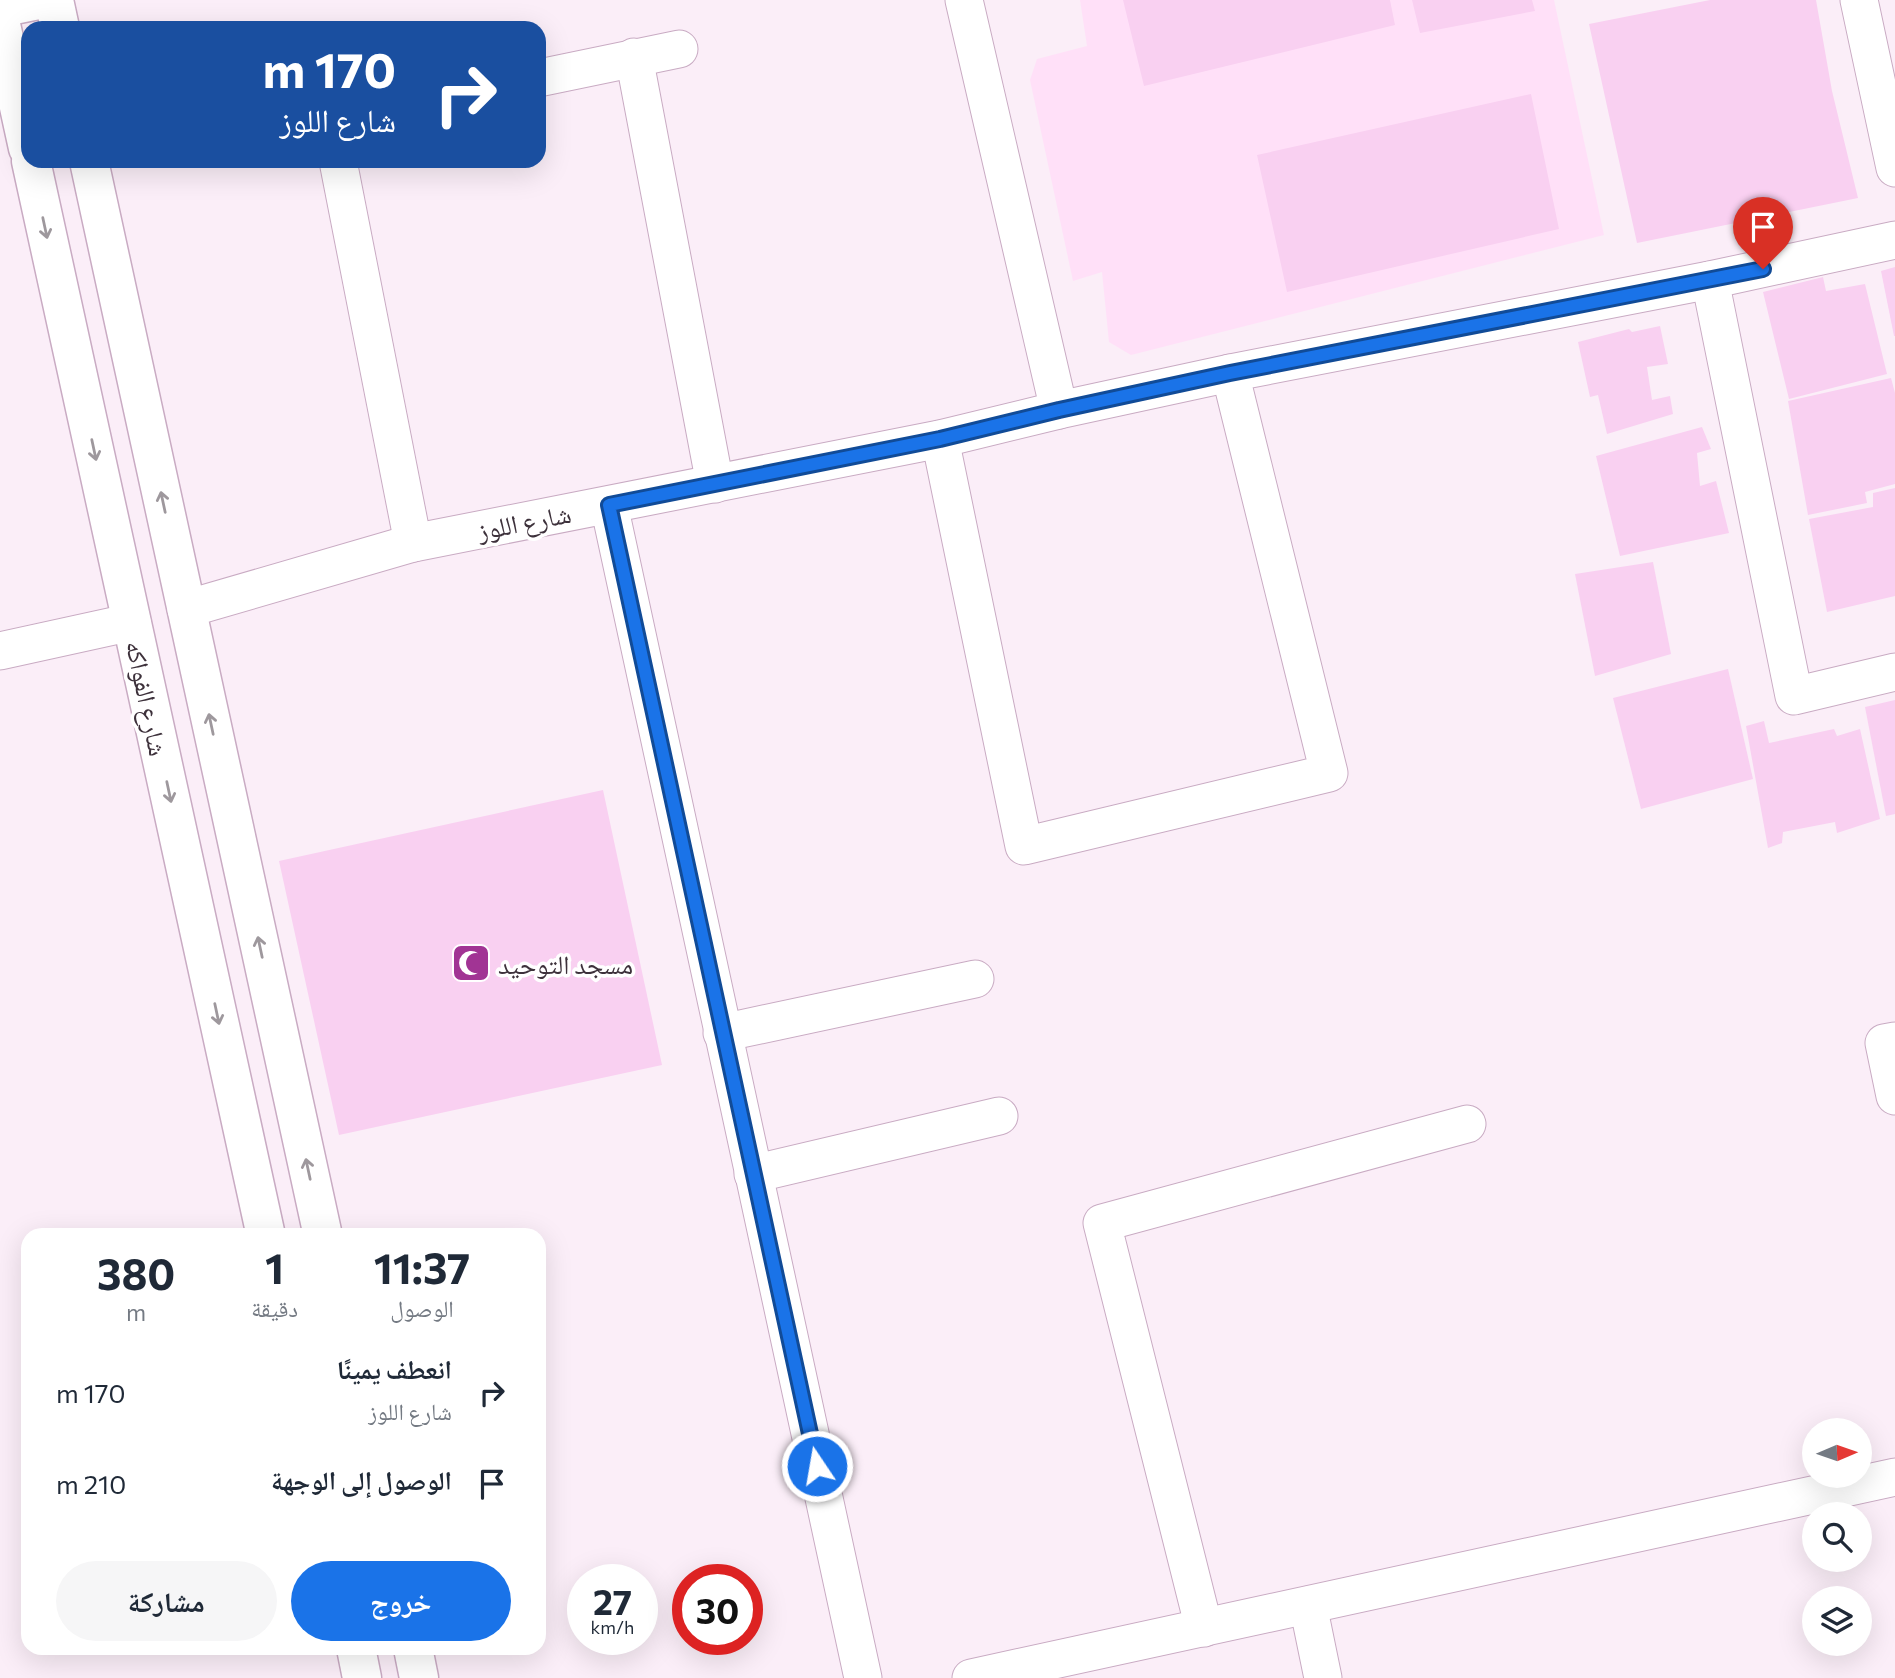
<!DOCTYPE html>
<html lang="ar">
<head>
<meta charset="utf-8">
<style>
  body { margin:0; font-family:Commissioner,"Noto Naskh Arabic",sans-serif; background:#f6f6f7; color:#1f2937; direction:rtl; height:100vh; display:flex; flex-direction:column; font-size:26px; white-space:nowrap }
  * { box-sizing:border-box; margin:0 }
  p { font-size:23px; color:#747a83 }
  .icon { flex:none; width:38px; height:38px; fill:none; stroke:currentColor; stroke-width:2; stroke-linecap:round; stroke-linejoin:round }
  .map { position:relative; flex:1; overflow:hidden; direction:ltr }
  .panel { position:absolute; left:21px; top:1228px; width:525px; height:427px; display:flex; flex-direction:column; background:#fff; border-radius:21px; box-shadow:0 7px 28px #0002; direction:rtl }
  .panel>* { flex:none }
  .hud { position:absolute; left:21px; top:21px; width:525px; height:147px; border-radius:21px; box-shadow:0 7px 28px #0002; direction:rtl; background:#1a4fa0; color:#fff; overflow:hidden }
  .needle { width:46px; rotate:88deg }
  .buttons { position:absolute; left:1802px; top:1418px; display:grid; gap:14px }
  .buttons a { display:grid; place-items:center; width:70px; height:70px; border-radius:50%; background:#fff; box-shadow:0 7px 28px #0002; font-size:35px }
  .speed { position:absolute; left:567px; top:1564px; display:flex; gap:14px; font-size:35px; font-weight:700; text-align:center }
  .speed>* { display:grid; place-content:center; width:91px; height:91px; border-radius:50%; background:#fff; box-shadow:0 7px 28px #0002; line-height:1 }
  .speed small { font-size:18px; font-weight:400 }
  .speed .limit { border:10px solid #d22; background:#fff; color:#111 }
  .pin { position:absolute; display:grid; place-items:center; width:60px; height:60px; color:#fff; margin:-72px -30px; border-radius:50% 50% 50% 0; rotate:-45deg; box-shadow:0 0 7px #0007 }
  .pin .icon { rotate:45deg }
  .me { position:absolute; width:77px; margin:-38px; rotate:348deg; stroke-linejoin:round; filter:drop-shadow(0 0 5px #0008) }
  .turn { display:flex; align-items:center; gap:24px; height:147px; padding:0 35px; font-size:32px }
  .turn .icon { width:91px; height:91px; stroke-width:2.5 }
  .turn b { display:block; font-size:49px; line-height:60px }
  .eta { display:flex; justify-content:space-evenly; align-items:center; height:119px; text-align:center }
  .eta b { font-size:42px; font-weight:700; line-height:49px }
  .button { display:flex; gap:14px; margin-top:auto; padding:14px 35px }
  .button a { flex:1; height:80px; border-radius:42px; background:#1a73e8; color:#fff; font-size:28px; font-weight:700; line-height:80px; text-align:center }
  .button a+a { background:#f6f6f7; color:#1f2937 }
  ul { padding:0; list-style:none }
  li { display:flex; align-items:center; gap:21px; height:91px; padding:0 35px }
  li div { flex:1 }
  li b { display:block; font-size:26px }
  li em { font-style:normal }
  .map>svg:first-child { display:block }
  .built { fill:#ffe0f8 }
  .building { fill:#f9d0f1 }
  .lines { fill:none; stroke-linecap:round; stroke-linejoin:round }
  .minor-casing { stroke:#c9abc3; stroke-width:39 }
  .tertiary-casing { stroke:#c9abc3; stroke-width:41 }
  .minor { stroke:#fff; stroke-width:37 }
  .tertiary { stroke:#fff; stroke-width:38 }
  .oneway { stroke:#9e989d }
  .route-casing { stroke:#114b97; stroke-width:18 }
  .route { stroke:#1a73e8; stroke-width:12 }
  .labels { text-anchor:middle; dominant-baseline:central; stroke-width:7; stroke-linejoin:round; paint-order:stroke }
  .street-label { font-size:26px; fill:#3d313b; stroke:#fff }
  .poi-label { font-size:26px; fill:#3d313b; stroke:#fff; text-anchor:start }
</style>
</head>
<body>
<div class="map">
<svg width="1895" height="1678" viewBox="0 0 1895 1678">
  <rect width="100%" height="100%" fill="#fbeef8"/>
  <path class="built" d="M1080,0H1554L1604,235L1131,355L1109,342L1102,272L1073,281L1030,80L1037,59L1087,46Z"/>
  <g class="building">
    <path d="M1123,0H1390L1395,25L1144,86Z"/>
    <path d="M1412,0H1532L1535,11L1420,33Z"/>
    <path d="M1710,0H1816L1832,91L1858,198L1637,243L1589,24Z"/>
    <path d="M1531,94L1559,229L1287,292L1257,155Z"/>
    <path d="M1895,267V336H1894L1881,271Z"/>
    <path d="M1823,277L1826,291L1865,284L1887,374L1789,399L1763,292Z"/>
    <path d="M1660,326L1668,364L1647,367L1652,400L1670,396L1673,414L1607,434L1598,395L1590,397L1578,342L1629,329L1632,332Z"/>
    <path d="M1891,378L1895,393V484L1865,492L1867,503L1808,515L1788,401Z"/>
    <path d="M1702,427L1711,449L1697,453L1700,486L1716,481L1729,533L1620,556L1596,456Z"/>
    <path d="M1895,488V596L1827,612L1809,519L1873,507V493Z"/>
    <path d="M1653,562L1671,654L1595,676L1575,574Z"/>
    <path d="M1728,669L1753,779L1641,809L1613,698Z"/>
    <path d="M1895,700V814L1886,816L1865,707Z"/>
    <path d="M1764,721L1769,743L1834,729L1837,736L1860,729L1880,819L1837,833L1835,822L1783,832L1782,843L1768,848L1746,726Z"/>
    <path d="M603,790L662,1065L339,1135L279,861Z"/>
  </g>
  <g class="lines">
    <defs>
      <g id="minor">
        <path d="M964,0L1059,410"/>
        <path d="M1859,0L1895,168"/>
        <path d="M634,57L715,484"/>
        <path d="M539,78L679,49"/>
        <path d="M338,161L413,543"/>
        <path d="M1710,280L1794,696L1895,672"/>
        <path d="M940,439L1024,846L1329,773L1230,373"/>
        <path d="M609,505L863,1678"/>
        <path d="M186,609L413,543L940,439L1059,410L1230,373L1710,280L1895,240"/>
        <path d="M0,651L132,622"/>
        <path d="M722,1033L975,979"/>
        <path d="M1895,1041L1884,1043L1895,1096"/>
        <path d="M753,1174L999,1116"/>
        <path d="M1308,1605L1323,1678"/>
        <path d="M1204,1628L1102,1223L1467,1124"/>
        <path d="M971,1678L1895,1477"/>
      </g>
      <g id="tertiary">
        <path d="M54,0L60,28"/>
        <path d="M0,8L39,0"/>
        <path d="M0,20L28,148"/>
        <path d="M31,161L266,1236"/>
        <path d="M89,161L323,1236"/>
        <path d="M356,1648L362,1678"/>
        <path d="M413,1648L419,1678"/>
      </g>
    </defs>
    <use href="#minor" class="minor-casing"/>
    <use href="#tertiary" class="tertiary-casing"/>
    <use href="#minor" class="minor"/>
    <use href="#tertiary" class="tertiary"/>
  </g>
  <defs><path id="oneway-shaft" d="M-6 0H5M1.5-3L5.5 0L1.5 3" fill="none" stroke-width="1.6" stroke-linecap="round" stroke-linejoin="round" transform="scale(1.75)"/></defs>
  <g class="oneway">
    <use href="#oneway-shaft" transform="translate(45 228) rotate(78)"/>
    <use href="#oneway-shaft" transform="translate(94 450) rotate(78)"/>
    <use href="#oneway-shaft" transform="translate(163 502) rotate(-102)"/>
    <use href="#oneway-shaft" transform="translate(211 724) rotate(-102)"/>
    <use href="#oneway-shaft" transform="translate(169 792) rotate(78)"/>
    <use href="#oneway-shaft" transform="translate(260 947) rotate(-102)"/>
    <use href="#oneway-shaft" transform="translate(217 1014) rotate(78)"/>
    <use href="#oneway-shaft" transform="translate(308 1169) rotate(-102)"/>
  </g>
  <g class="lines">
    <defs>
      <path id="route" d="M817,1466L609,505L940,439L1059,410L1230,373L1763,269"/>
    </defs>
    <use href="#route" class="route-casing"/>
    <use href="#route" class="route"/>
  </g>
  <defs>
    <symbol id="mosque-square" viewBox="-11 -11 22 22"><rect x="-9" y="-9" width="18" height="18" rx="4" fill="#a13494" stroke="#fff"/><path d="M3.5-4.9A6 6 0 1 0 3.5 4.9A5 5 0 1 1 3.5-4.9Z" fill="#fff"/></symbol>
  </defs>
  <g fill-rule="evenodd">
    <use href="#mosque-square" x="449" y="941" width="44" height="44"/>
  </g>
  <g class="labels">
    <g class="street-label">
      <text transform="translate(524 521) rotate(-11)">شارع اللوز</text>
      <text transform="translate(148 698) rotate(78)">شارع الفواكه</text>
    </g>
    <g class="poi-label">
      <text x="498" y="963">مسجد التوحيد</text>
    </g>
  </g>
</svg>
<div class="buttons">
<a><svg class="needle" viewBox="-14 -14 28 28"><path d="M0-13l5 13h-10z" fill="#e53935"/><path d="M0 13l5-13h-10z" fill="#747a83"/></svg></a>
<a><svg class="icon" aria-label="search" viewBox="0 0 24 24"><circle cx="10" cy="10" r="6"/><path d="M15 15l6 6"/></svg></a>
<a><svg class="icon" aria-label="layers" viewBox="0 0 24 24"><path d="M12 4l9 5-9 5-9-5zM3 14l9 5 9-5"/></svg></a>
</div>
<div class="speed"><div>27<small>km/h</small></div><div class="limit">30</div></div>
<div class="pin" style="left:1763px;top:269px;background:#d93025"><svg class="icon" aria-label="arrive" viewBox="0 0 24 24"><path d="M6 21V4h12l-3 4 3 4H6"/></svg></div>
<svg class="me" style="left:817px;top:1466px" viewBox="-20 -20 40 40"><circle r="17" fill="#1a73e8" stroke="#fff" stroke-width="3"/><path d="M0-11L8 9 0 5-8 9z" fill="#fff"/></svg>
<div class="hud">
<div class="turn"><svg class="icon" aria-label="right" viewBox="0 0 24 24"><path d="M7 20v-9h11M14 6l5 5-5 5"/></svg><div><b>170 m</b>شارع اللوز</div></div>
</div>
<section class="panel">
<div class="eta">
<div><b>11:37</b><p>الوصول</p></div>
<div><b>1</b><p>دقيقة</p></div>
<div><b>380</b><p>m</p></div>
</div>
<ul>
<li><svg class="icon" aria-label="right" viewBox="0 0 24 24"><path d="M7 20v-9h11M14 6l5 5-5 5"/></svg><div><b>انعطف يمينًا</b><p>شارع اللوز</p></div><em>170 m</em></li>
<li><svg class="icon" aria-label="arrive" viewBox="0 0 24 24"><path d="M6 21V4h12l-3 4 3 4H6"/></svg><div><b>الوصول إلى الوجهة</b></div><em>210 m</em></li>
</ul>
<div class="button"><a>خروج</a><a>مشاركة</a></div>
</section>
</div>
</body>
</html>
